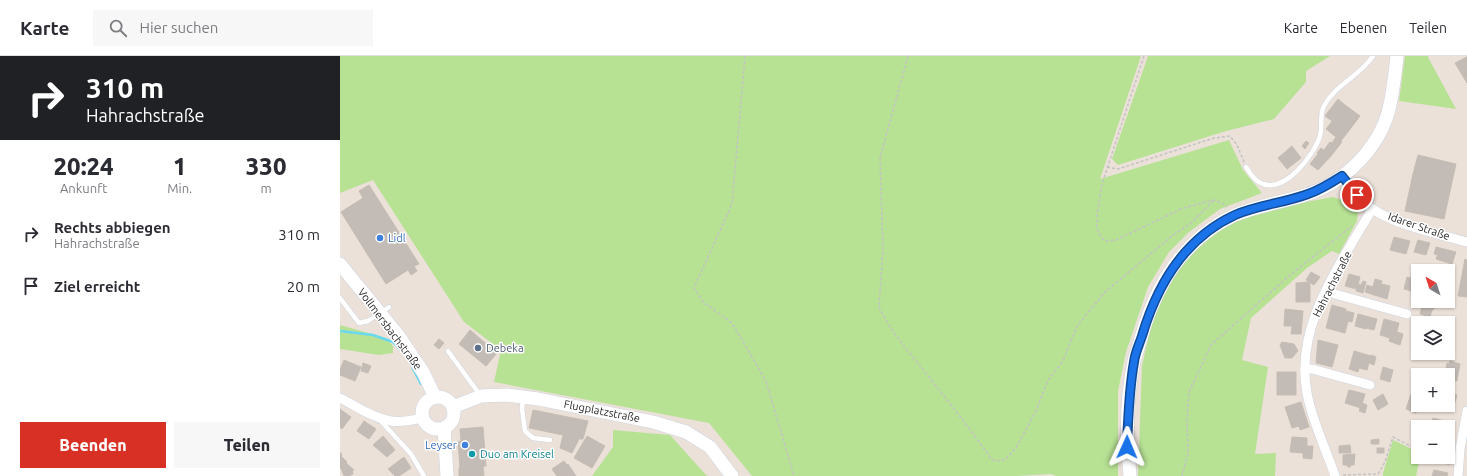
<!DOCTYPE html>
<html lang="de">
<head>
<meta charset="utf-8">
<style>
  body { margin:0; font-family:Ubuntu,sans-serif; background:#f7f7f7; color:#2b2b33; height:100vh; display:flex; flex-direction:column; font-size:15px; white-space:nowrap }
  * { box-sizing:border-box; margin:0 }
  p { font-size:13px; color:#7c7c81 }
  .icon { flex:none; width:22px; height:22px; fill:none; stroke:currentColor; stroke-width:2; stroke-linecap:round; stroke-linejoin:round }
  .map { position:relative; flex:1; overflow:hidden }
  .details { display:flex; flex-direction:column; background:#fff; width:340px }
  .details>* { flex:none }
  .top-card { background:#202124; color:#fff; overflow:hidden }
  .needle { width:26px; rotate:321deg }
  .buttons { position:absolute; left:1071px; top:208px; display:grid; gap:8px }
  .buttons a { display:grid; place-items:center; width:44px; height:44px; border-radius:0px; background:#fff; box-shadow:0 1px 3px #0004; font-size:20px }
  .pin { position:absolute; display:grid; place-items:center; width:34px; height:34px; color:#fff; margin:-17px; border:2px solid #fff; border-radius:50%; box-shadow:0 1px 4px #0007 }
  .me { position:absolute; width:44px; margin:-22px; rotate:1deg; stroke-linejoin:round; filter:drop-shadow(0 0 3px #0008) }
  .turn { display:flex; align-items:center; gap:14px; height:84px; padding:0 20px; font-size:18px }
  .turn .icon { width:52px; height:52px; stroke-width:2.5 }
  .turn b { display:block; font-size:28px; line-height:34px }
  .eta { display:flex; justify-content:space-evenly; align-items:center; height:68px; text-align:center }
  .eta b { font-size:24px; font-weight:800; line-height:28px }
  .cta { display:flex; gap:8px; margin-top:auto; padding:8px 20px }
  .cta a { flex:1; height:46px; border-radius:0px; background:#d93025; color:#fff; font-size:16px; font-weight:800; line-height:46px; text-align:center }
  .cta a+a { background:#f7f7f7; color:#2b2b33 }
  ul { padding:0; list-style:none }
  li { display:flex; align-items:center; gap:12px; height:52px; padding:0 20px }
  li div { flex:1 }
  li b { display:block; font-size:15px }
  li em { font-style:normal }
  header { display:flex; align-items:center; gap:24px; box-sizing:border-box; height:56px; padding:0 20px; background:#fff; border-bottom:1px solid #e1e1e2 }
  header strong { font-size:19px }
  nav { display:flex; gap:22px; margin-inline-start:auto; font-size:14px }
  .search { width:280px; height:36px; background:#f7f7f7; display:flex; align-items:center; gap:10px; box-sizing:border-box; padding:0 14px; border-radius:0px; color:#7c7c81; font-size:15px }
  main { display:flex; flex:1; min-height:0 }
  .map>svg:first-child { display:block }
  .green { fill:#b7e294 }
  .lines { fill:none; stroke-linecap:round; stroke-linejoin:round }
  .stream { stroke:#6ad9ef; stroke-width:2.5 }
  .building { fill:#c3bbb6; stroke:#c6bdb3 }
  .lane-casing { stroke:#ced4e1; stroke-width:5.5 }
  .street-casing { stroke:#ced4e1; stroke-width:10 }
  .secondary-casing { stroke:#ced4e1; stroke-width:14 }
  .path { stroke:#c3c3c3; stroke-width:1.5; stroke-dasharray:3 2; stroke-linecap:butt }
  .lane { stroke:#fff; stroke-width:4.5 }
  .street { stroke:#fff; stroke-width:9 }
  .secondary { stroke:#fff; stroke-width:13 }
  .route-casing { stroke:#114b97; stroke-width:10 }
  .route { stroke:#1a73e8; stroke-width:7 }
  .shop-dot { fill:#3f7fe0; stroke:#fff; stroke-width:1.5 }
  .service-dot { fill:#5c6f8a; stroke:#fff; stroke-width:1.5 }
  .culture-dot { fill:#0f9aa8; stroke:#fff; stroke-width:1.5 }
  .labels { text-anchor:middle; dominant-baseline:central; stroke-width:3; stroke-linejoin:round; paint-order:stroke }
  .street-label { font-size:11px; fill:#282828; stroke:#fff }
  .shop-label { font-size:11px; fill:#366cbe; stroke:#fff; text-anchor:start }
  .service-label { font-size:11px; fill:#4e5e75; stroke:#fff; text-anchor:start }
  .culture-label { font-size:11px; fill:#0d838f; stroke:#fff; text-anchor:start }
</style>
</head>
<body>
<header>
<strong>Karte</strong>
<div class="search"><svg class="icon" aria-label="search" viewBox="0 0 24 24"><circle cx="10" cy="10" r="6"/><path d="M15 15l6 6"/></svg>Hier suchen</div>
<nav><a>Karte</a><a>Ebenen</a><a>Teilen</a></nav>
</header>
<main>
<section class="details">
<div class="top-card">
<div class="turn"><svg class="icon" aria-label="right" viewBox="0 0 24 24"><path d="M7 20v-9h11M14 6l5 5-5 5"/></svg><div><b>310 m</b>Hahrachstraße</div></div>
</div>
<div class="eta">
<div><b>20:24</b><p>Ankunft</p></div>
<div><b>1</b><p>Min.</p></div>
<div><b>330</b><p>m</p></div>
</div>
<ul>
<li><svg class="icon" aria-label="right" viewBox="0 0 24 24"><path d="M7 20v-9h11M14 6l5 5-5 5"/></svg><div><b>Rechts abbiegen</b><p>Hahrachstraße</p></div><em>310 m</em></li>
<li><svg class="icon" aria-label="arrive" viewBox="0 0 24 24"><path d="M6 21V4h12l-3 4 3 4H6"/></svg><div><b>Ziel erreicht</b></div><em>20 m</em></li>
</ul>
<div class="cta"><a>Beenden</a><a>Teilen</a></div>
</section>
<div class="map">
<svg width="1127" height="420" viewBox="0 0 1127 420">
  <rect width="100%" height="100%" fill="#ebe1d9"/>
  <g class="green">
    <path d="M0,0H801L760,123L889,84L903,114L922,137L880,153L849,176L829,196L808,231L786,296L778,335V420H716L711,418L677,420H412L369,367L154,326L161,294L124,266L33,124L0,137Z"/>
    <path d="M808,0H990L966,15V26L934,63L886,75L778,109L772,103Z"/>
    <path d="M1065,0H1088L1089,3L1116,53L1059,45Z"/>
    <path d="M993,141L1013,148L1018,156L1017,165L999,198L992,195L967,212L911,262L902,304L928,311L915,398L936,397L935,420H798L802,310L811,269L828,230L846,203L872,179L902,162L966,146Z"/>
    <path d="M0,269L46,282L53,290V297L39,299L0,293Z"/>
    <path d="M273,374L330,379L367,420H252L273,391Z"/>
    <path d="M1053,384L1078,396V401H1080L1076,420H1043V417Z"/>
  </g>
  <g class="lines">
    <g class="stream">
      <path d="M0,275L33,279L53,286L61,294"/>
      <path d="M72,311L81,328"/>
    </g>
  </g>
  <g class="building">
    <path d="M1127,1V27L1115,7Z"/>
    <path d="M998,43L1005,49L992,65L985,60Z"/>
    <path d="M1005,49L1020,60L1001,85L986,73Z"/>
    <path d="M996,81L1002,86L991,100L984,94L990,86L992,87Z"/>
    <path d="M966,85L969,87L965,93L962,90Z"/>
    <path d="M952,90L961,102L947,113L938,102Z"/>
    <path d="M981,92L991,100L978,114L970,108L978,98L977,97Z"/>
    <path d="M1078,99L1116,108L1112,126L1073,118Z"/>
    <path d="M1073,118L1112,126L1104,163L1065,155Z"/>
    <path d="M29,129L79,208L74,210L77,215L71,219L68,214L46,228L1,156L23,142L19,135Z"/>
    <path d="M1054,181L1070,185L1066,198L1050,194Z"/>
    <path d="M1078,184L1090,187L1086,199L1074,196Z"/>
    <path d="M1096,191L1100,192L1098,199L1094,198Z"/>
    <path d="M1100,192L1116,196L1112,208L1096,203Z"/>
    <path d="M1125,203L1127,204V241L1118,240Z"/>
    <path d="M971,216L980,221L974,229L966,224Z"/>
    <path d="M1009,218L1020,221L1017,233L1005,230Z"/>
    <path d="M1067,221L1078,224L1075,236L1064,233Z"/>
    <path d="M1035,223L1042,225L1041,228L1050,230L1047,243L1031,238Z"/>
    <path d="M1023,225L1026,226L1023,237L1016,235L1018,228L1021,229Z"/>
    <path d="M970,226V246H956V227Z"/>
    <path d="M1027,229L1033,231L1031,238L1025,236Z"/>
    <path d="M1083,245H1097L1093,254L1081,251Z"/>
    <path d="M992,249L1006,253L1003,264L1008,265L1005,277L986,272Z"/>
    <path d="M1082,251L1092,254L1090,261L1080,258Z"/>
    <path d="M945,253L963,255L961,278H951L952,270H944Z"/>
    <path d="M1006,255L1014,257L1012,266L1003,264Z"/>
    <path d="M1018,258L1029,261L1026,273L1015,270Z"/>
    <path d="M1029,261L1037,263L1034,274L1026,272Z"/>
    <path d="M1044,263L1059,267L1054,287L1049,285L1050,282L1040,279Z"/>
    <path d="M130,274L157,297L146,310L119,288Z"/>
    <path d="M1057,276L1063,278L1060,289L1054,287Z"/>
    <path d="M1108,278L1112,279L1110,289L1108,288Z"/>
    <path d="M99,283L104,287L99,293L94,289Z"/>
    <path d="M978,284L998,289L992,311L976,307Z"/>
    <path d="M942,286L954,288L958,295L952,302H945L940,289Z"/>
    <path d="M1014,295L1031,300L1027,314L1010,310Z"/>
    <path d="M1031,299L1036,301L1034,309L1029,307Z"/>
    <path d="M4,304L21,311L15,325L0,319V314Z"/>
    <path d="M1110,305L1120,308L1117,325L1108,323V319H1105L1107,307L1109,308Z"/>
    <path d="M23,307L31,310L28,317L21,315Z"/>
    <path d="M1010,310L1019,312L1018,316L1009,313Z"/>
    <path d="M1043,311L1053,314L1050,326L1040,323Z"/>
    <rect x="937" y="316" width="19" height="23"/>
    <path d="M1075,326L1078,327V337L1072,335Z"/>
    <path d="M1009,334L1025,338L1021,352L1005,347Z"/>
    <path d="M1072,335L1078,337V349H1079L1076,357L1066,353Z"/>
    <path d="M1108,336L1117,339L1113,353L1103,350L1108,349Z"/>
    <path d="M1043,338L1048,348L1038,354L1033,344Z"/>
    <path d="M961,346L969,371L960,374L959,370L952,372L945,351Z"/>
    <path d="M1022,347L1027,349L1025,357L1019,355Z"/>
    <path d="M0,353L11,361L2,373L0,371Z"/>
    <path d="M193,354L248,365L243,383H239L232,397L220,392L223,379L189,372Z"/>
    <path d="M1093,362L1109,366L1108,371H1091Z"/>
    <path d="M24,365L36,373L29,383L17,375Z"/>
    <path d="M143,371L146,410L120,412L118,386L121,385L120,373Z"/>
    <path d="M43,380L55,394L47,401L33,389Z"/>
    <path d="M247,380L265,390L252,412L234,402Z"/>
    <path d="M952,381L967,382V390H973L972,403L963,402V397L950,396Z"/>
    <path d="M1039,383V388H1031V384Z"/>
    <path d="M1010,389L1011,397H999V390Z"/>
    <rect x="1037" y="392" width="7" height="5"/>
    <path d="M0,396L2,399L1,400L7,406L0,413Z"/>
    <path d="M1015,398L1014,409H1011L1010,411H1008L1007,409H1003V399Z"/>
    <path d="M64,401L71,412L59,420H55L48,413Z"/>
    <path d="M224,405L227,409L228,408L236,420H217L212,413Z"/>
    <path d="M6,407L14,414L12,415L13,418L9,420H4L1,412Z"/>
    <path d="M143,410L144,420H119V412Z"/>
    <path d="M1094,414L1108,417L1107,420H1092Z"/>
  </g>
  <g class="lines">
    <defs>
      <g id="lane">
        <path d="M906,111C911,118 915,126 923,128C946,136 974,99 980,80C983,70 979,59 984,50C995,29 1020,20 1033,0"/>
        <path d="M0,242L19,267L28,265L49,251"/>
        <path d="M108,295L140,339"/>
        <path d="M183,343L182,353L185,375L193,382L210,384"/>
        <path d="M40,364L71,398L84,420"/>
      </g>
      <g id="street">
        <path d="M1002,120C1011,131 1020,144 1031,152C1055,169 1098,178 1127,186"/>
        <path d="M987,235L995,238L1067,258"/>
        <path d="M965,313H972L1030,329"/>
        <path d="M0,342C16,350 33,362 51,365C61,367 73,364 82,362"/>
        <path d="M995,420C986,393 972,365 967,337C954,269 1001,208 1032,153"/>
        <path d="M1118,420L1120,393L1127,355"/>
      </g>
      <g id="secondary">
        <path d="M0,208L58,279L83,316L95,341"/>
        <circle cx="98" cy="357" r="16"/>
        <path d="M113,351L141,340L167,339L198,343L313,366L346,376L370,391L392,420"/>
        <path d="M104,372L107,420"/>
        <path d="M790,420C786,382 786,343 794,305C796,298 799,290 801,282C806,264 813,245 822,229C837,200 865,172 895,159C916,150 943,146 965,139C1003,128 1037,94 1048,57C1053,38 1055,19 1057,0"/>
      </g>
    </defs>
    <use href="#lane" class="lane-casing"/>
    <use href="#street" class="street-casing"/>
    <use href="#secondary" class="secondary-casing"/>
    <g class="path">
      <path d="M405,0L392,148L354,232L363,246L392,267L426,325L454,420"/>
      <path d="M568,0L540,102L543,193L539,251C550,275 569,296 585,316C608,345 631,374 652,404L660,405L666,403L676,392L696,355L708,324L723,305L737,270L764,237L833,179L850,168L874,144"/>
      <path d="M804,0L762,128L757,160V173L760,179L764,184L769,185L776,184L841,153L862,147L874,144L882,147L887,151"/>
      <path d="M767,111L778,113L874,82L890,80L897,89L904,106"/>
      <path d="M1093,401L1110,409"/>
      <path d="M1003,419L1038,418L1045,406L1053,381L1078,394"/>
      <path d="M842,420L848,397L847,365L849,336L871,289L949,220L1012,170"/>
    </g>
    <use href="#lane" class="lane"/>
    <use href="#street" class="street"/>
    <use href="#secondary" class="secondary"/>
  </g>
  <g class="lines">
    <defs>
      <path id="route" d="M787,391C788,362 789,334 794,306C795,297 799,289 802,280C817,229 845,182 895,159C918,149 944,147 968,138C980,134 991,127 1002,120L1017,139"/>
    </defs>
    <use href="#route" class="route-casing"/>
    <use href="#route" class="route"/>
  </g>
  <g class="shop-dot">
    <circle cx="40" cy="182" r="4"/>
    <circle cx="125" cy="389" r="4"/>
  </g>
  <circle class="service-dot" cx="138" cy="292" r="4"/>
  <circle class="culture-dot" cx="132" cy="398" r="4"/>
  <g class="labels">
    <g class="street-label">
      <text transform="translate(1079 170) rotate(19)">Idarer Straße</text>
      <text transform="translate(992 228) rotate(-63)">Hahrachstraße</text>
      <text transform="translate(50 273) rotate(53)">Vollmersbachstraße</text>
      <text transform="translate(262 355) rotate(11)">Flugplatzstraße</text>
    </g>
    <g class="shop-label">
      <text x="48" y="182">Lidl</text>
      <text x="117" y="389" text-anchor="end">Leyser</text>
    </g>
    <g class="service-label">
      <text x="146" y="292">Debeka</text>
    </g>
    <g class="culture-label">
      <text x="140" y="398">Duo am Kreisel</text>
    </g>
  </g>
</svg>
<div class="buttons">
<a><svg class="needle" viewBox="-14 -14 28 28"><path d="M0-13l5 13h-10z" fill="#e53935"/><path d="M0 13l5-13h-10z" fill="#7c7c81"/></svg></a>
<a><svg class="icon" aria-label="layers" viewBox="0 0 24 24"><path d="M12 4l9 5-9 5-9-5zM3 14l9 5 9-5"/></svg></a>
<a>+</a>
<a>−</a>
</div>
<div class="pin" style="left:1017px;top:139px;background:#d93025"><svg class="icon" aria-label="arrive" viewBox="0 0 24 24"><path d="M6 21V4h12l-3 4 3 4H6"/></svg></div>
<svg class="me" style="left:787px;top:391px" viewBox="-20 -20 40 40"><path d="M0-17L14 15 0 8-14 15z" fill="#1a73e8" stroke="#fff" stroke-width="4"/></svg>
</div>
</main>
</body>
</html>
